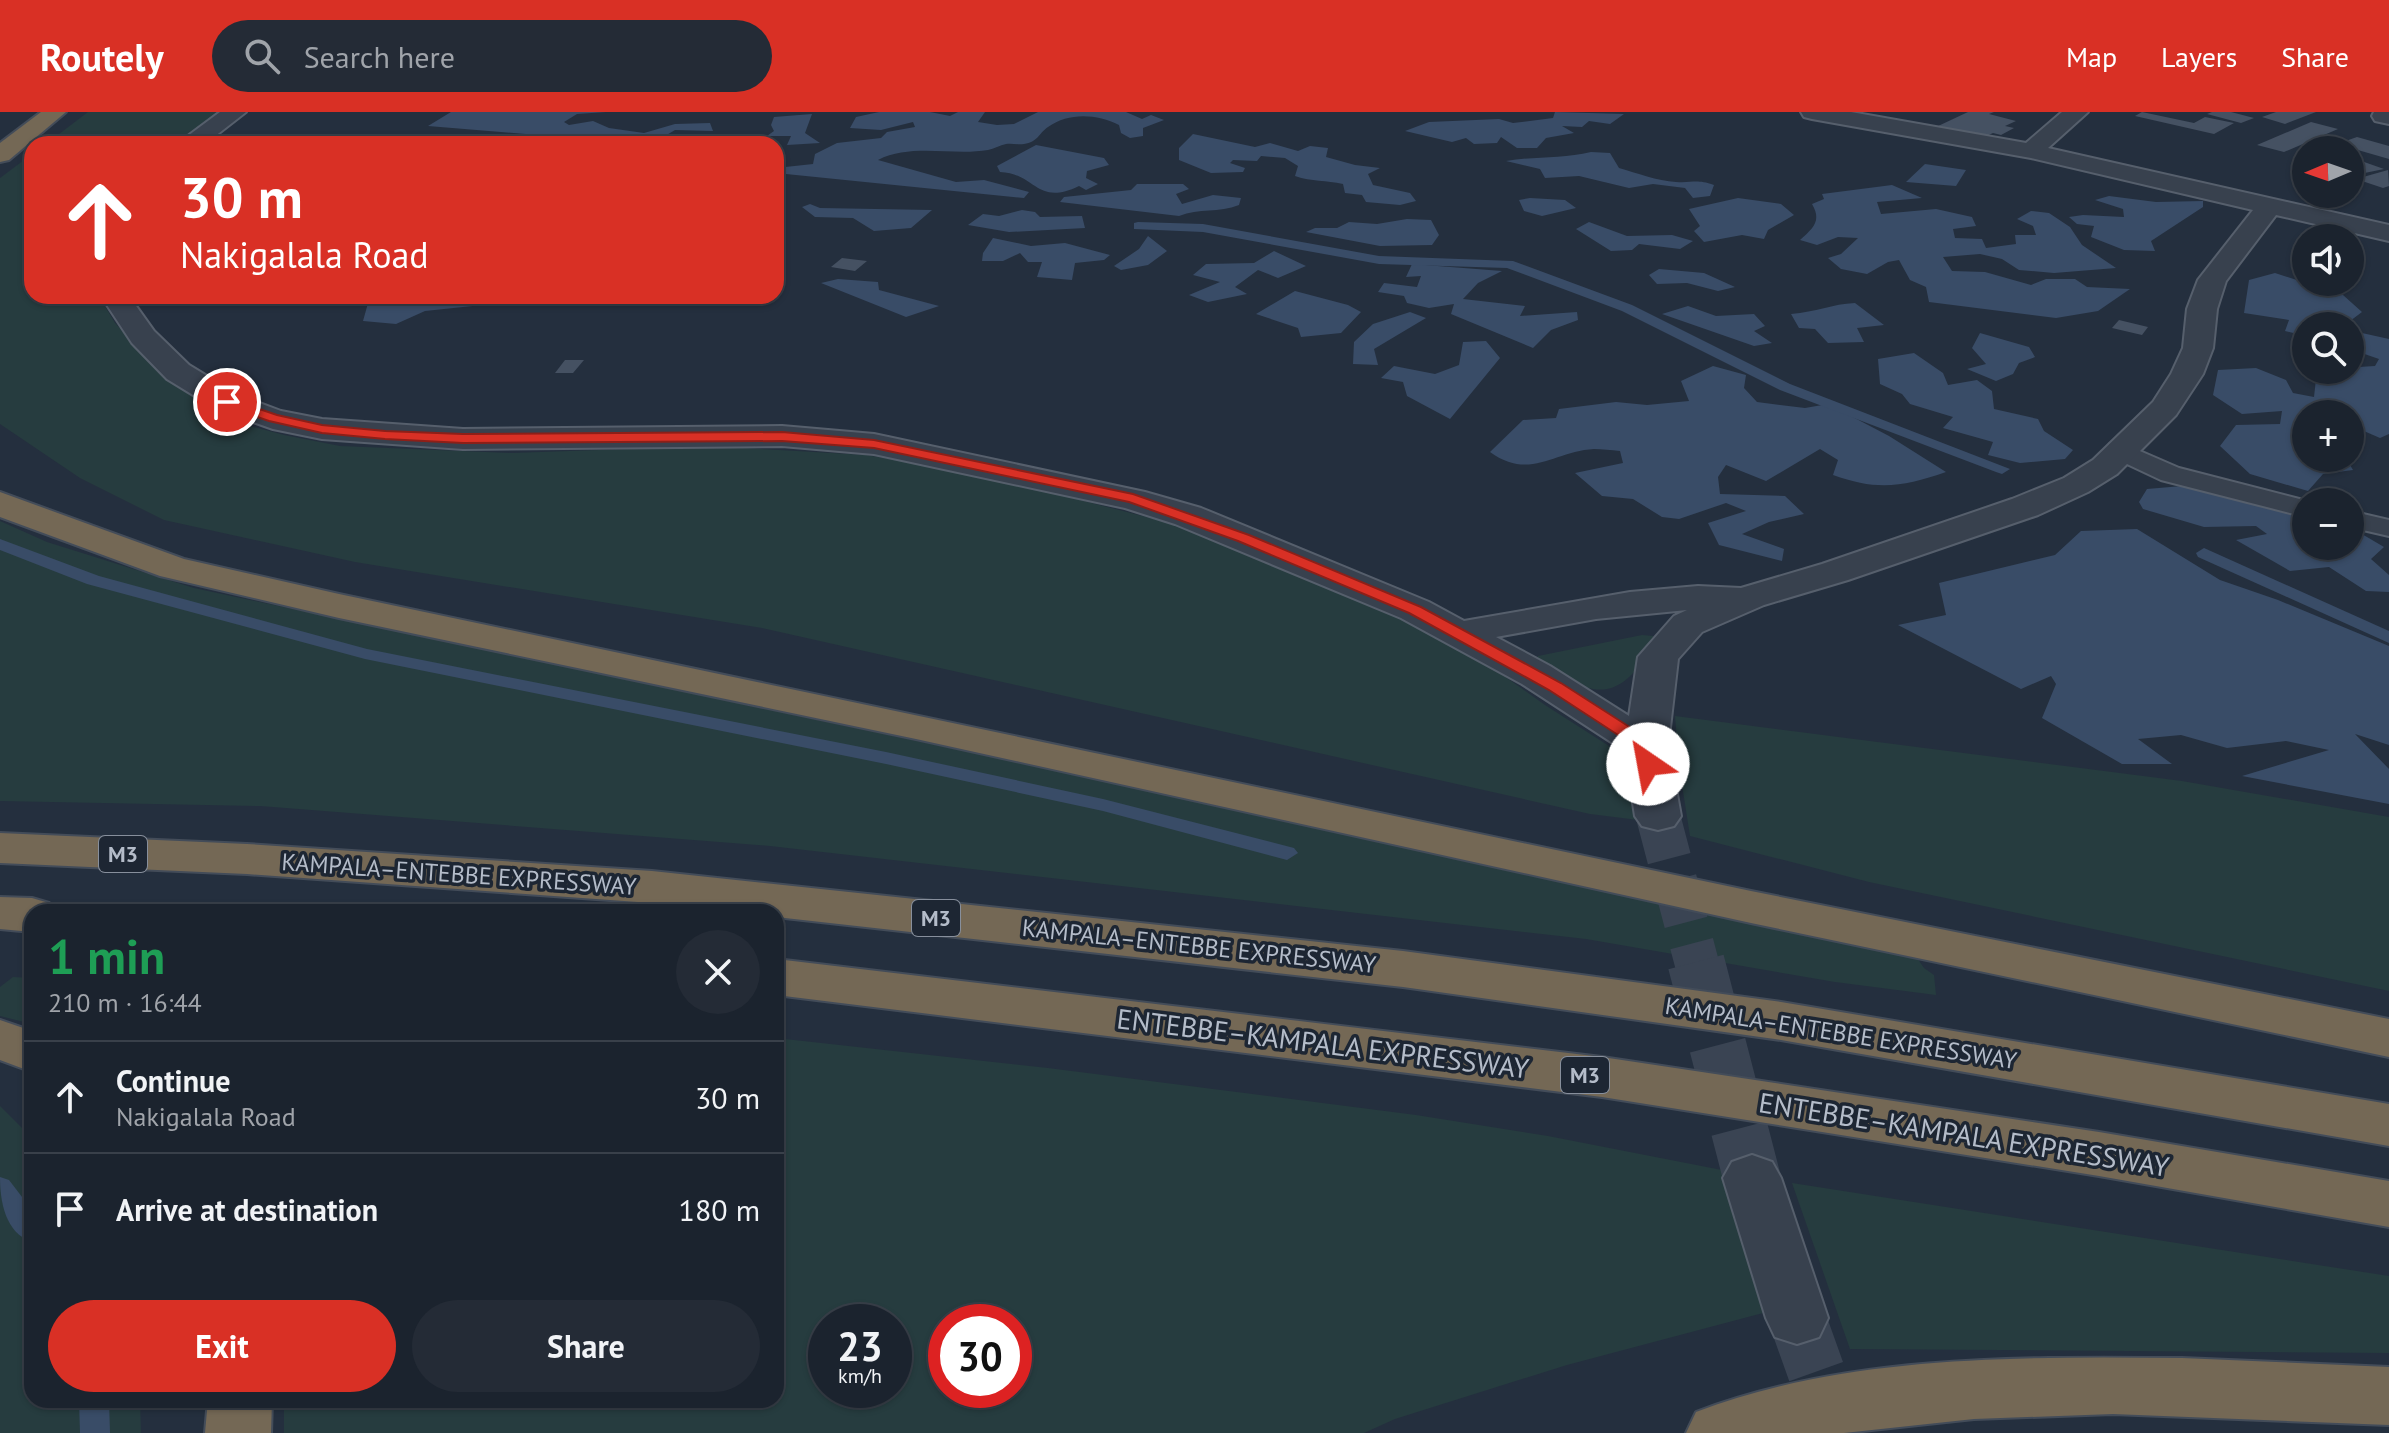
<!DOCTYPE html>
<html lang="en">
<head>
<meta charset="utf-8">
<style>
  body { margin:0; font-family:"PT Sans",sans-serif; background:#242b36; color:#f1f3f6; height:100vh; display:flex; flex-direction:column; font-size:30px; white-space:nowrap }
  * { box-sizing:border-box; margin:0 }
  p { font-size:26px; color:#a0a4aa }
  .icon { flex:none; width:44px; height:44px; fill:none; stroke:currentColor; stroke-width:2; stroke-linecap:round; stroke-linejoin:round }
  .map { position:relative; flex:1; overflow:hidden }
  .sheet { position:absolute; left:24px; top:792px; width:760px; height:504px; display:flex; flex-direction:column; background:#1b232e; border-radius:24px; box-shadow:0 2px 6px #0004,0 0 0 2px #39404a }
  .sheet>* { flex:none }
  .banner { position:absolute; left:24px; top:24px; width:760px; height:168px; border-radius:24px; box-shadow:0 2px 6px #0004,0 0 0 2px #39404a; background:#d93025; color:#fff; overflow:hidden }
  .needle { width:52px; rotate:268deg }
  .controls { position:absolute; left:2292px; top:24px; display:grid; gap:16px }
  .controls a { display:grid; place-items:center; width:72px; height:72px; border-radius:50%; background:#1b232e; box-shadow:0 2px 6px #0004,0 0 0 2px #39404a; font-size:40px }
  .speed { position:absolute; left:808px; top:1192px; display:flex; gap:16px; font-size:40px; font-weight:700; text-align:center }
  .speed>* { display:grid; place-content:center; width:104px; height:104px; border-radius:50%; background:#1b232e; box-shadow:0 2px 6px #0004,0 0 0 2px #39404a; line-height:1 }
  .speed small { font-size:20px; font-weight:400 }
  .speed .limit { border:12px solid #d22; background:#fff; color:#111 }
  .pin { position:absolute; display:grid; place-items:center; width:68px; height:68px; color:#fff; margin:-34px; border:4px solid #fff; border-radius:50%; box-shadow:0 2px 8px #0007 }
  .me { position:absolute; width:88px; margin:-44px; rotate:327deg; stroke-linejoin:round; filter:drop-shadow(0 0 6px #0008) }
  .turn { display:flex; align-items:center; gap:28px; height:168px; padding:0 24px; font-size:36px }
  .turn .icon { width:104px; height:104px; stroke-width:2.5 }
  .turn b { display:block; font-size:56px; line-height:68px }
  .round { display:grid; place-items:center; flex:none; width:84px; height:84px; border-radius:42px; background:#242b36 }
  .head { display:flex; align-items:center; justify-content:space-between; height:136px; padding:0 24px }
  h1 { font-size:48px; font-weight:700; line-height:60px; color:#1e9e55 }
  .cta { display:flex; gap:16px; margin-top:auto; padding:16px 24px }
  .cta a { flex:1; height:92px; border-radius:48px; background:#d93025; color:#fff; font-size:32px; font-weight:700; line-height:92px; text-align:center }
  .cta a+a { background:#242b36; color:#f1f3f6 }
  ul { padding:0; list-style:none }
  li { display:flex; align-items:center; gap:24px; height:112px; padding:0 24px; border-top:2px solid #39404a }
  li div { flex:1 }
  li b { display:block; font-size:30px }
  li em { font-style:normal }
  header { display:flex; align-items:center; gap:48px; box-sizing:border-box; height:112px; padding:0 40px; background:#d93025; color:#fff }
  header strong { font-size:38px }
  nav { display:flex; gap:44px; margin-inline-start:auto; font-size:28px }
  .search { width:560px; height:72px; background:#242b36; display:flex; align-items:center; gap:20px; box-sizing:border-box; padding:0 28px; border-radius:44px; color:#a0a4aa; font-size:30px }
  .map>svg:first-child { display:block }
  .green { fill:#263c3f; fill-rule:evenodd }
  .water { fill:#394c67 }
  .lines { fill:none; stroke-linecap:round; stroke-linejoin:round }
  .stream { fill:#394c67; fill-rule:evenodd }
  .building { fill:#455162 }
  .street-tunnel-far1 { stroke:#3a4453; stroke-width:44; stroke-dasharray:44 22; stroke-linecap:butt }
  .street-tunnel { stroke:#3a4453; stroke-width:57; stroke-dasharray:57 29; stroke-linecap:butt }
  .lane-casing { stroke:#565f6c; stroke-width:4 }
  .street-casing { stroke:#565f6c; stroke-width:4 }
  .highway-casing { stroke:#434c59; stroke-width:4 }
  .lane { fill:#38414e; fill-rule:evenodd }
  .street { fill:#38414e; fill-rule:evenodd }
  .highway { fill:#746855; fill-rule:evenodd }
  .route { fill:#d93025; stroke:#8d1f18; stroke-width:2 }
  .labels { text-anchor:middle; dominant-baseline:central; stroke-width:7; stroke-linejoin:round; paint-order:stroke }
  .shield { fill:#1d2633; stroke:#878f9c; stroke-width:2 }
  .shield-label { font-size:22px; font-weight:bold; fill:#b4bcc9 }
  .street-label { font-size:24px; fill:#b4bcc9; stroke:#1d2633 }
  .near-street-label { font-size:28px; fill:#b4bcc9; stroke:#1d2633 }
</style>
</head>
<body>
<header>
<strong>Routely</strong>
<div class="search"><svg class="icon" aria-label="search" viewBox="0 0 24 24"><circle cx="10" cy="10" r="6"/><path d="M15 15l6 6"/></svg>Search here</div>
<nav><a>Map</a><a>Layers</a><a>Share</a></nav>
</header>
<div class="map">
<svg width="2389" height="1321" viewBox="0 0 2389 1321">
  <rect width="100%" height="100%" fill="#242f3e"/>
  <g class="green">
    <path d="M88,0H223L178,32H46Z"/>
    <path d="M32,42V184H99L115,211L154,253L192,282L246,313L284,323L340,334L512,341L713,334L866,343L978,362L1166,410L1240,436L1393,501L1469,539L1545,593L1620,641L1638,708L1590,702L762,516L355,450L164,408L80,366L0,312V66Z"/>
    <path d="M0,409L47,430L194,476L1913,840L1924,856L1934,863L1936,883L1835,870L1586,827L770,734L260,694L0,689Z"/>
    <path d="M1642,523L1653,524V528C1638,542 1642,550 1634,560C1601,597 1570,567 1536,549L1538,544Z"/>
    <path d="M1675,604L2182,669L2389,705V879L1869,770L1690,724L1679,654Z"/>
    <path d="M13,865L32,866V912L0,904V875Z"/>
    <path d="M776,926L1048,956L1416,1003L1548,1024L1727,1059L1763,1201L1567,1253L1395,1307L1364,1321H284V1288H776ZM826,1210H894V1278H826ZM946,1210H1014V1278H946Z"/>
    <path d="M0,994L32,1026V1288H140L141,1321H0Z"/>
    <path d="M1792,1071L2389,1164V1241L1850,1237Z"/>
  </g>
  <g class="water">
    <path d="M451,0H606L577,2L564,10L569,13L593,9L609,16L644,21L675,12L710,11L713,19L675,18L665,24L685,26L684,32H613L616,30L598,23H537L428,14Z"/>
    <path d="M879,0H930L950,4L958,0H985L978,10L997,13L1014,12L1038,0H1126L1142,7L1151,3L1164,8L1143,16V24L1130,26L1121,21L1119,13C1097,2 1069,0 1048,15C1038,22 1038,30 1024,32C1018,33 1012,31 1006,32C1000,33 994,37 988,38C953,44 911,31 878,48L956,70L984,68L1029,80L1024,86L776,61V56L813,52L815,42L837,31L881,26L887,20L915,15L913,10L881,18L850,16L856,5Z"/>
    <path d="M1555,0L1624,2L1610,12L1589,9L1582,15L1562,14L1574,21L1546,26L1537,36H1517L1501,25L1497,31L1474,32L1466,26L1452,30L1405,19L1429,10L1499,7L1513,11L1553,6Z"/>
    <path d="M812,2L805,21L820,31L787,33L791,24H767L774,19L771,13L774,5Z"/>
    <path d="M1193,22L1255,35L1270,31L1298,39L1310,34L1328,36L1326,45L1355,53L1380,56L1368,62L1373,73L1410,81L1416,89L1400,93L1366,90L1362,83L1345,81L1343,72C1326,68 1312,70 1295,64L1298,54L1285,46L1261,44L1257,49L1233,48L1230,51L1245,56L1243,60L1211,61L1179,48V36Z"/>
    <path d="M1036,33L1104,46L1109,53L1087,59L1086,66L1098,72L1086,78L1079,74C1036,95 1036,61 1000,60L997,54Z"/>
    <path d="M1591,40L1610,41L1619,56C1637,61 1657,69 1676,70C1694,71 1696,67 1714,73L1710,84L1693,86L1685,76L1653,72L1629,76L1579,64L1545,66L1540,57L1506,49C1535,44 1563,47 1591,40Z"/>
    <path d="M1925,52L1966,58L1956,74L1906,70Z"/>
    <path d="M1137,72H1183L1189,77L1176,82L1182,92L1213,83L1241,86L1239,93C1219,101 1199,96 1179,104L1060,90L1064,85L1131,78Z"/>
    <path d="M1892,73L1922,86L1877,90L1881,102L1936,97L1972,105L1976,114L1953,117L1955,126L1982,127L1986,136L2016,132L2015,123H2036L2033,114L2017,107L2031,99L2049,101L2070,115L2082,133L2116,156L2054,161L2019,158L2002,147L1980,142L1943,145L1952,159L1985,160L2031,173L2046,167H2075L2087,175L2130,177L2098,199L2056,206L1929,190L1926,175L1910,168L1899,148L1888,150L1867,162L1841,157L1828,146L1841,142L1858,126L1838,125L1817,133L1800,128C1813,116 1822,109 1812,92L1824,87L1822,82Z"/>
    <path d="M2109,84L2156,90L2203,89V95L2151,129L2155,139L2124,138L2091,125L2094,114L2077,112L2069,105L2083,103L2124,105L2123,97L2095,88Z"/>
    <path d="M1530,86L1565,88L1576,96L1542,104L1524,99L1519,88Z"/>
    <path d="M1738,86L1781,92L1794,103L1768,118L1764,127L1742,123L1704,130L1694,119L1700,114L1689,97Z"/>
    <path d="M810,92L820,96L932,98L911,116L874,119L853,106L815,105L802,95Z"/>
    <path d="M1022,98L1035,100L1040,105L1082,104L1085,116L1009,120L968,113L983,102L999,104Z"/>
    <path d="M1407,107L1431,108L1439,123L1432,133L1380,134L1306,120L1315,116H1337L1349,110L1377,112Z"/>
    <path d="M1589,110L1627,124L1672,123L1693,129L1680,137L1639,132L1632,138L1611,139L1576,117Z"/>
    <path d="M1148,124L1167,139L1148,153L1121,158L1114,154L1139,137Z"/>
    <path d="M993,126L1031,134L1065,131L1110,143L1104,148L1075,151L1072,168L1037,165L1042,150H1028L1020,141L1003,149H982L983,141Z"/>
    <path d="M1274,139L1306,154L1278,166L1258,158L1235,175L1247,182L1208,190L1189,183L1220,170L1193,163L1206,152L1254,151Z"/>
    <path d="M1412,152L1502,159L1478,171L1463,187L1525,194L1520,204L1577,200L1578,208L1551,218L1533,236L1451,202L1454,192L1429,196L1407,191L1404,184L1378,180L1384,171L1417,175L1421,164L1406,165Z"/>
    <path d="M1659,157L1704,161L1735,175L1718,179L1687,171L1657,172L1649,163Z"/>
    <path d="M2275,161L2343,183L2362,200L2350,209L2353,219L2389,227V322L2380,326L2350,313V302H2306V346H2346L2353,358L2323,362L2308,379L2250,362L2220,334L2236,313L2280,312L2282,299L2242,302L2213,283L2218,258L2256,256L2286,268L2293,281L2314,285L2316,267L2309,258L2375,254L2379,247L2350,237V214H2306V224L2285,219L2289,208L2244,201L2249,168Z"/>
    <path d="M838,167L878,170L879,178L939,194L906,205L821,171Z"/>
    <path d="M1295,179L1348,193L1361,200L1341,221L1301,225L1298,216L1256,202Z"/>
    <path d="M370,184H522L501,191L425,199L396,212L363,209Z"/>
    <path d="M1855,191L1884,213L1857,216L1864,230L1828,231L1815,217L1799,216L1791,202C1816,200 1832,192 1855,191Z"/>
    <path d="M1688,194L1716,204L1754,202L1765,214L1754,219L1772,231L1754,234L1662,202Z"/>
    <path d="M1410,200L1426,206L1374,237L1378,253L1353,252L1354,230L1373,212Z"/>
    <path d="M1980,221L2029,235L2035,245L2019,251L2013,262L1996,269L1967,257L1986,252L1972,236Z"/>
    <path d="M1486,229L1500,246L1450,307L1407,284L1403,270L1381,266L1394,254L1435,262L1459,253L1463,230Z"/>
    <path d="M1914,241L1943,261L1948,273L1977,268L1992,279L1994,297L2038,307L2044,319L2073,338L2065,347L2020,351L1988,343L1993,330L1943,316L1953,305L1910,292L1902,282L1880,272L1878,247Z"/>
    <path d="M1713,254L1746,263L1744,276L1757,290L1805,296L1828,292L1889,324L1946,360C1903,375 1877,379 1833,363L1838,348L1820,337L1766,369L1726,353L1718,365L1720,382L1785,384L1804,402L1769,410L1742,422L1784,437L1782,449L1719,433L1708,411L1746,399L1726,391L1679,407L1662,405L1633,387L1602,384L1575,361L1623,351L1620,339C1611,338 1602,337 1594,337C1554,339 1530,369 1490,340L1523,308L1556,306L1559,297L1616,290L1647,293L1689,289L1681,269Z"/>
    <path d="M2194,373L2306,405V434H2350V415L2384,435L2371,447L2389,463V480L2366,479L2329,455L2290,459L2236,428L2267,422L2256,414L2204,415L2143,397L2139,390L2147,377Z"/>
    <path d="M2137,417L2220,468L2278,488L2389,534V633L2355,622L2389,657V692L2242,664L2329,638L2286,629L2227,636L2181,623L2138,627L2172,652H2122L2042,606L2056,572L2051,564L2021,577L1898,513L1946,503L1939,471L2055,443L2081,419Z"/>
  </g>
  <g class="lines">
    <g class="stream">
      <path d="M1138,110L1203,112L1379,144L1513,149L1632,193L1790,272L2010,357L2002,362L1996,360L1780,278L1622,199L1507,156L1379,152L1203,120L1134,117V111Z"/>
      <path d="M0,427L99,464L367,537L886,640L1103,687L1294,736L1298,741L1287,748L1103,699L886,652L365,547L87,472L0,438Z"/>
      <path d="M2204,436L2389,519V531L2198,445L2196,441Z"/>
      <path d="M0,1065L9,1068L32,1098V1130C5,1121 0,1089 0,1065Z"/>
      <path d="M79,1288H109L110,1321H80Z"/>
    </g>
  </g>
  <g class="building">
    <path d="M1968,0H1994L1989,2L2016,9L2005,14L2014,16L2001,23L1993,21L1982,26L1936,15Z"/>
    <path d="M2142,0L2194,11L2205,5L2234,11L2214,22L2135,4Z"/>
    <path d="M2212,0H2231L2254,6L2241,11L2207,2Z"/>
    <path d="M2276,0H2316L2285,12L2262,5Z"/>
    <path d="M2311,10L2338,17L2284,40L2257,33Z"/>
    <path d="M2357,25L2389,34V47L2337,32Z"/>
    <path d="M2350,45L2384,57L2350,64Z"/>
    <path d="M2388,58L2389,74L2383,76L2356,67Z"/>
    <path d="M842,146L867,149L855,159L831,155Z"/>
    <path d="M2119,208L2148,215L2142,223L2112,216Z"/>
    <path d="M565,248H584L573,261H555Z"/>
  </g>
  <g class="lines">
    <path class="street-tunnel-far1" d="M1658,704L1697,852"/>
    <g class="street-tunnel">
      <path d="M1696,850L1752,1066"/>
      <path d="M1797,1206L1838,1321"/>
    </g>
    <defs>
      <g id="lane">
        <path d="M2119,330L2179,356L2311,390H2306V405L2161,368L2110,344L2106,338L2110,332Z"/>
        <path d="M2350,399L2389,408V424L2350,415Z"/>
      </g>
      <g id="street">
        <path d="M220,0H246L205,32H177Z"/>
        <path d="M1801,0H1851L2026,31L2062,0H2088L2048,36L2389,113V129L2276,103L2226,169L2217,197L2213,236L2203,262L2176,303L2117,362L2088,380L2038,403L1848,468L1764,493L1702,520L1678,547L1668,633L1681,704L1674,714L1658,718L1642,714L1635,704L1625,639L1522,572L1401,506L1175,412L1125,396L874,342L782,334L463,337L322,327L273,317L216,297L167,267L132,231L101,184H129L154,219L189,253L238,283L281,299L322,307L463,317L782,314L874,322L1145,380L1201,396L1429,490L1464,509L1630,480L1698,474L1741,476L1822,452L2012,387L2064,366L2093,348L2153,290L2171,262L2183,236L2187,197L2198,168L2253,98L2031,46L1812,7L1804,5ZM1687,498L1674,504L1638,545L1629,604L1550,554L1496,525L1596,507Z"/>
        <path d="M2374,0H2389V12L2375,9L2372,4Z"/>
        <path d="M1752,1043L1772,1050L1781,1066L1828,1206L1819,1225L1797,1232L1775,1225L1766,1206L1723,1066L1732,1050Z"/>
      </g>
      <g id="highway">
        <path d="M41,0H66L9,48L0,50V31Z"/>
        <path d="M0,380L184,447L339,482L1751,779L2389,907V945L1751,811L916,627L339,506L160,464L0,405Z"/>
        <path d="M0,721L247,732L652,759L1403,839L1781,890L2389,992V1034L1781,928L1403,875L776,805V800H733L652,791L247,762L0,751Z"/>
        <path d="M0,785L32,786L49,791L54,800H32V820L0,817Z"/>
        <path d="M776,847L1602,945L2099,1020L2389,1069V1115L2099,1064L1602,985L776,883Z"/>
        <path d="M0,908L32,919V960L0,948Z"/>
        <path d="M2182,1246L2389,1255V1313L2113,1302L1974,1307L1844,1321H1686L1696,1300C1848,1242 2022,1245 2182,1246Z"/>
        <path d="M208,1288H272L271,1321H205Z"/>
      </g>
    </defs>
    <use href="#lane" class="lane-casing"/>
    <use href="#street" class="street-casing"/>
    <use href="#highway" class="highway-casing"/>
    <use href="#lane" class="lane"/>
    <use href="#street" class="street"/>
    <use href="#highway" class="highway"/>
  </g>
  <path class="route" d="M227,286L277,303L322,313L385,319L463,322L782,320L874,328L1133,382L1249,423L1421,495L1561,571L1653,630L1657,652L1648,658L1642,656L1638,636L1549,578L1409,501L1238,429L1129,390L874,336L782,329L463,331L385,327L322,321L269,309L222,293L220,290Z"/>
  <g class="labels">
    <g class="shield">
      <rect x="99" y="724" width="48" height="36" rx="6"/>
      <rect x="912" y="788" width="48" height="36" rx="6"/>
      <rect x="1561" y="945" width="48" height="36" rx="6"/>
    </g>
    <g class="shield-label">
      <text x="123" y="742">M3</text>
      <text x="936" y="806">M3</text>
      <text x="1585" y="963">M3</text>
    </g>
    <g class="street-label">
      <text transform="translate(459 762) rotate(4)">KAMPALA–ENTEBBE EXPRESSWAY</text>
      <text transform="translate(1199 834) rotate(6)">KAMPALA–ENTEBBE EXPRESSWAY</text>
      <text transform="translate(1841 921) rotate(9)">KAMPALA–ENTEBBE EXPRESSWAY</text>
    </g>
    <g class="near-street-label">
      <text transform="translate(1323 931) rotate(7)">ENTEBBE–KAMPALA EXPRESSWAY</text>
      <text transform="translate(1964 1022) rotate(9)">ENTEBBE–KAMPALA EXPRESSWAY</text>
    </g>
  </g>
</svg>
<div class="controls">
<a><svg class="needle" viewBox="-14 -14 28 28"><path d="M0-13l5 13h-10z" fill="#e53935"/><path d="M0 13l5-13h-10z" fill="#a0a4aa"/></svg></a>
<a><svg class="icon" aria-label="sound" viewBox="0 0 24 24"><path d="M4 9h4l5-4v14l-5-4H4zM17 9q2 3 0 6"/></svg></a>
<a><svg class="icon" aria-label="search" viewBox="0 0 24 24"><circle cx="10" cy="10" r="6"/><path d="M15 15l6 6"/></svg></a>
<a>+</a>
<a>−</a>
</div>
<div class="speed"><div>23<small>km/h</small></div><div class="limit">30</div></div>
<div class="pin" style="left:227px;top:290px;background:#d93025"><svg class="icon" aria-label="arrive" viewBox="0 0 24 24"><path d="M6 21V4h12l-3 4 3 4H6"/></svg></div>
<svg class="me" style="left:1648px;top:652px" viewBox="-20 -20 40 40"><circle r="19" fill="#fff"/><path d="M0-13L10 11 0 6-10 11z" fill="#d93025"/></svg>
<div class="banner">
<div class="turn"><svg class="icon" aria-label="ahead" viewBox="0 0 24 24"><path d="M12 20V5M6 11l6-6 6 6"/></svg><div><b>30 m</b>Nakigalala Road</div></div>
</div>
<section class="sheet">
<div class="head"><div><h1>1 min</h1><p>210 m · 16:44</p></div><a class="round"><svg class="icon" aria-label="close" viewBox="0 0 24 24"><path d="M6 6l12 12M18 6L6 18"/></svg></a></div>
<ul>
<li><svg class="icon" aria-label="ahead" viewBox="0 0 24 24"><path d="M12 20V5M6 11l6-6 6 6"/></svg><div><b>Continue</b><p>Nakigalala Road</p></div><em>30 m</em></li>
<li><svg class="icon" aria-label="arrive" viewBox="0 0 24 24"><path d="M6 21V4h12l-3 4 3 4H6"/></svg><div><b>Arrive at destination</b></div><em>180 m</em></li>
</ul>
<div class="cta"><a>Exit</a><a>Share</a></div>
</section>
</div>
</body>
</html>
